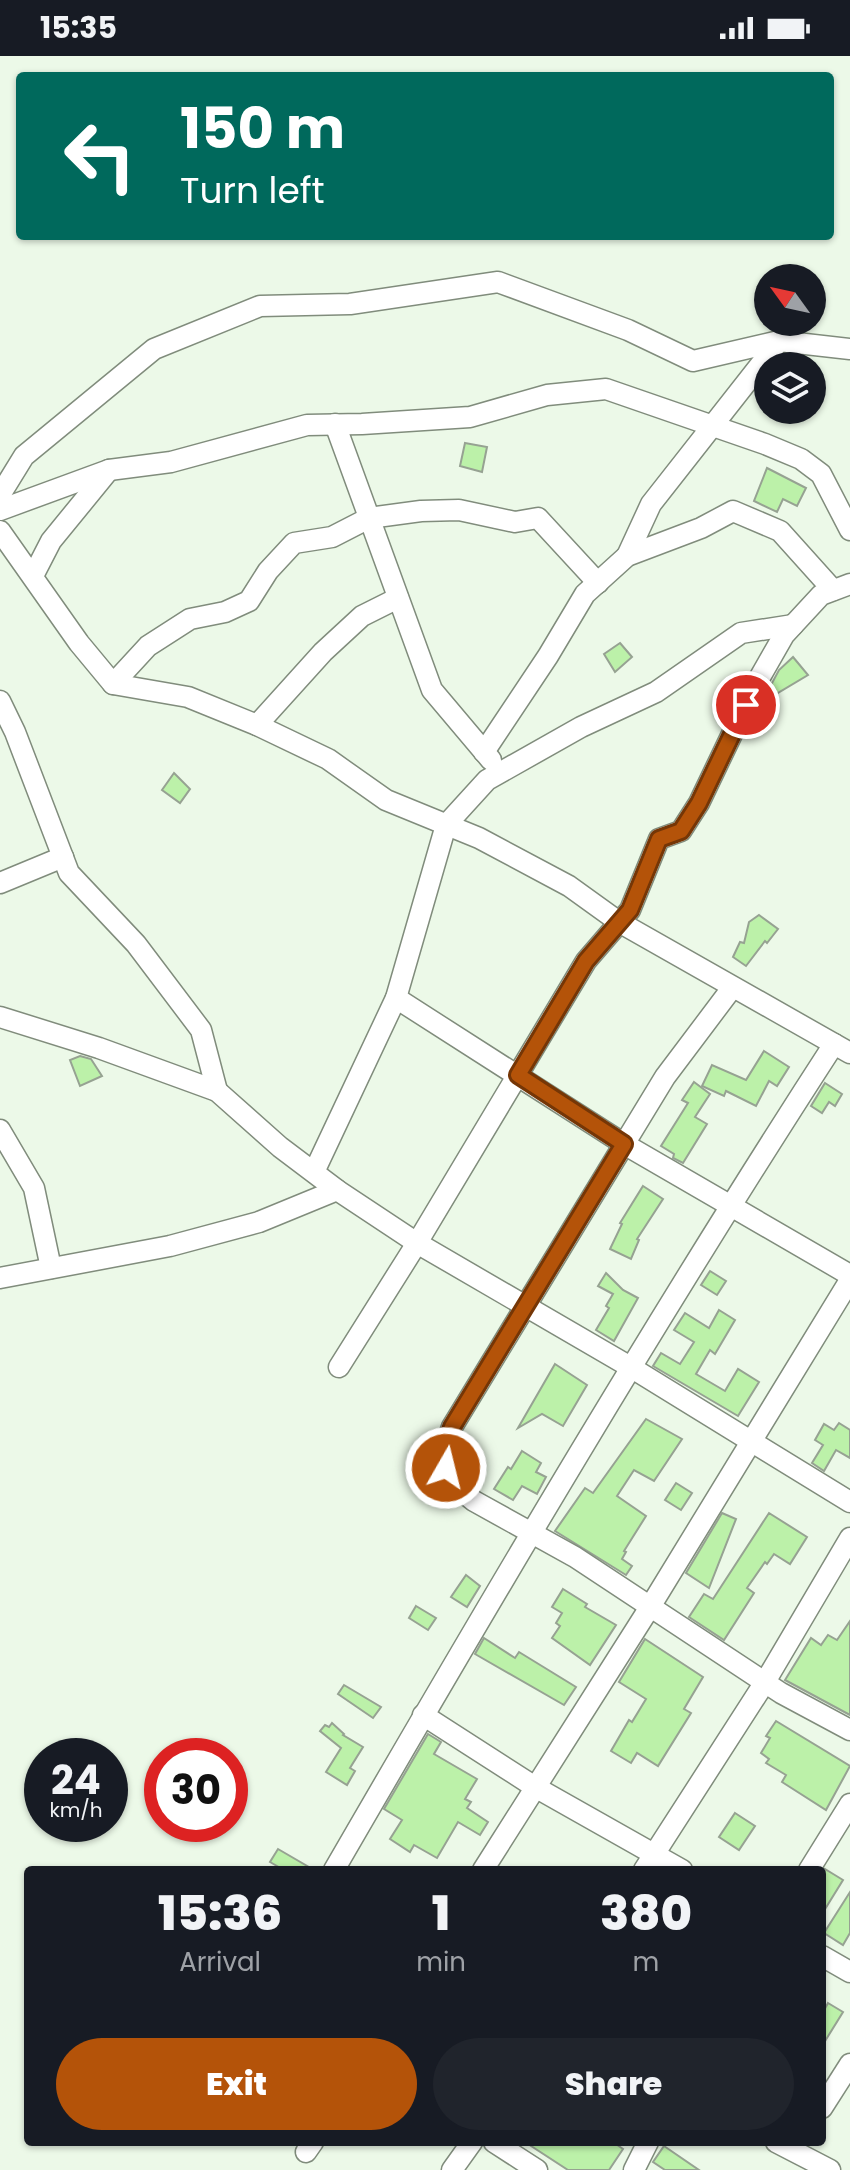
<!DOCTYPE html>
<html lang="en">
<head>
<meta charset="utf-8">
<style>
  body { margin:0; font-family:Poppins,sans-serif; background:#20242c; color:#f1f3f6; height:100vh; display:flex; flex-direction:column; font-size:30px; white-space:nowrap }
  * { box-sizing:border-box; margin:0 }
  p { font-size:26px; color:#9ea1a6 }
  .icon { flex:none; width:44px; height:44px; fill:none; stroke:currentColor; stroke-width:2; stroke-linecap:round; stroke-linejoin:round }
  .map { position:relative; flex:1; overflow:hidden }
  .drawer { position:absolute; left:24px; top:1810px; width:802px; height:280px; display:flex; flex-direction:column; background:#171b24; border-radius:8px; box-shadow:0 2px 6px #0004 }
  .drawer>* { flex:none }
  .hud { position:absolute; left:16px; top:16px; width:818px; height:168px; border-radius:8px; box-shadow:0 2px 6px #0004; background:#00695c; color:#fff; overflow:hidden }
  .needle { width:52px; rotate:303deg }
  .controls { position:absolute; left:754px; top:208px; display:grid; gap:16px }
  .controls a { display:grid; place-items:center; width:72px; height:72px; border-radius:50%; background:#171b24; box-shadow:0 2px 6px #0004; font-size:40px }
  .speed { position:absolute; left:24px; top:1682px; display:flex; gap:16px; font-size:40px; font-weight:700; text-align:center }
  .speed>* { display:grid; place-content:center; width:104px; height:104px; border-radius:50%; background:#171b24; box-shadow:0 2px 6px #0004; line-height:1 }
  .speed small { font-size:20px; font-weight:400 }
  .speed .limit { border:12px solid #d22; background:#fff; color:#111 }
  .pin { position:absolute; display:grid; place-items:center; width:68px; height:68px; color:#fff; margin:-34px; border:4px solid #fff; border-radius:50%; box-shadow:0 2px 8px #0007 }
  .me { position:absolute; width:88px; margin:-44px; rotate:8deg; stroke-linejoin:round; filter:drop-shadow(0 0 6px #0008) }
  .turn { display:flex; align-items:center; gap:28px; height:168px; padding:0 32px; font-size:36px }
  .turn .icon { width:104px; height:104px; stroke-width:2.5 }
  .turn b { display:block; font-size:56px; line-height:68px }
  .eta { display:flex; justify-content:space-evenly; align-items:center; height:136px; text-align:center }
  .eta b { font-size:48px; font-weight:800; line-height:56px }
  .action { display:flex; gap:16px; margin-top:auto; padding:16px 32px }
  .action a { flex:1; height:92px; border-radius:48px; background:#b45309; color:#fff; font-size:32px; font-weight:800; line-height:92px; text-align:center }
  .action a+a { background:#20242c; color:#f1f3f6 }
  .status { display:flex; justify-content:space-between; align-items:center; height:56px; padding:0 40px; background:#171b24; direction:ltr }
  .status svg { height:22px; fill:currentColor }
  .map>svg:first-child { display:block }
  .building { fill:#bcf1a9; stroke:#96a292; stroke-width:2 }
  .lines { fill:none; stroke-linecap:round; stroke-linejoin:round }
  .minor-casing { stroke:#808c7c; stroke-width:23 }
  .minor { stroke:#fff; stroke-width:20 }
  .route-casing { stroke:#753606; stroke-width:20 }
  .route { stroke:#b45309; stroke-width:14 }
</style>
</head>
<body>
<div class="status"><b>15:35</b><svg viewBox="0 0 49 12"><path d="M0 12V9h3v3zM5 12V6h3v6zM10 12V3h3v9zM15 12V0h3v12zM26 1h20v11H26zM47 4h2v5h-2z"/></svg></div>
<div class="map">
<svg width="850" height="2114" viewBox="0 0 850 2114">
  <rect width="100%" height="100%" fill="#ecf9e8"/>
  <g class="building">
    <path d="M465,387L487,391L482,416L460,410Z"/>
    <path d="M767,412L806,432L797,450L783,443L777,456L754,445Z"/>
    <path d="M620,587L632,601L615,616L604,598Z"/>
    <path d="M793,601L808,619L776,638L771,629L779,614Z"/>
    <path d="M174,717L190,733L180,747L162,734Z"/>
    <path d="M759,859L778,873L767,887L765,885L746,910L733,901L740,886L744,887L749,866Z"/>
    <path d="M764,995L789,1011L777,1030L769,1025L756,1050L726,1035L724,1040L702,1030L712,1009L746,1024Z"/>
    <path d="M80,1000L91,1003L102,1020L80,1030L70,1004Z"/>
    <path d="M694,1026L710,1038L695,1061L707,1068L683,1107L673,1102L674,1098L661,1090L688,1047L682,1044Z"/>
    <path d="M825,1027L842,1038L835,1050L829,1046L822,1057L811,1050Z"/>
    <path d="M643,1130L663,1143L637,1183L639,1184L631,1203L610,1193L622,1168L620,1167Z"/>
    <path d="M710,1215L726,1225L717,1239L701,1229Z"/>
    <path d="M606,1217L623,1234L638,1242L614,1285L596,1274L609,1252L606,1250L613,1238L598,1230Z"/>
    <path d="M719,1254L735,1264L715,1298L710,1294L696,1318L725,1335L738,1313L759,1326L738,1360L653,1310L661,1297L680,1308L694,1286L674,1274L685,1257L709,1272Z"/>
    <path d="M555,1308L587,1329L563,1370L542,1358L518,1372Z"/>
    <path d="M646,1363L682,1383L654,1425L634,1414L617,1440L646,1460L624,1495L626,1496L622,1503L632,1510L626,1519L555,1475L585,1432L593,1437Z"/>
    <path d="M839,1367L850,1374V1402L836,1394L824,1415L812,1407L823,1389L815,1384L824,1368L834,1374Z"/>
    <path d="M522,1395L541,1407L536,1416L546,1421L537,1438L522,1430L513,1444L494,1433L508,1411L511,1413Z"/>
    <path d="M676,1427L692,1437L681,1454L665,1444Z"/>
    <path d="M722,1457L736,1463L709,1532L686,1517Z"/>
    <path d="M769,1457L807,1481L790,1508L774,1498L767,1508L765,1506L747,1532L754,1537L724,1584L689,1561L704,1538L713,1543Z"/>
    <path d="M466,1519L480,1530L467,1551L451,1541Z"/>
    <path d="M563,1533L587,1548L585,1551L616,1569L590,1609L552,1582L560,1570L556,1567L562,1557L552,1551Z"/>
    <path d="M416,1550L436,1562L428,1574L409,1562Z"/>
    <path d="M850,1565V1659L785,1624L811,1582L821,1589L828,1579L837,1584Z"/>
    <path d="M484,1582L515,1602L519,1596L576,1631L564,1649L475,1598Z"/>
    <path d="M645,1583L703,1621L684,1653L691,1657L658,1710L637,1697L631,1707L611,1695L629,1664L632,1666L646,1643L619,1626Z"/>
    <path d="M344,1629L381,1651L373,1662L338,1638Z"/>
    <path d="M776,1665L850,1710L826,1754L782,1726L786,1719L766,1707L769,1703L761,1697L770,1682L766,1680Z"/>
    <path d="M332,1667L344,1678L343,1679L363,1691L350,1712L355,1715L347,1729L326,1716L341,1692L320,1675L325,1669L329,1671Z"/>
    <path d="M428,1678L441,1686L434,1698L477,1723L465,1743L471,1746L467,1752L488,1766L480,1779L458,1766L437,1802L414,1789L410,1796L390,1783L402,1764L384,1753Z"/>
    <path d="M735,1757L755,1770L739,1794L719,1781Z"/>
    <path d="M278,1793L314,1814H284L270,1806Z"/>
    <path d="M825,1813L843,1824L822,1858V1818Z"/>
    <path d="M850,1836V1877L843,1889L824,1877Z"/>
    <path d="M828,1947L843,1956L822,1990V1958Z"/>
    <path d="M525,2086H613L623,2093L609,2114H568Z"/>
    <path d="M664,2090L699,2114H665L653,2106Z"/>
  </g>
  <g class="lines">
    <defs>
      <g id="minor">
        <path d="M335,368L432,634L491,704"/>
        <path d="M0,439L24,400L154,293L260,250L350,248L498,226L628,274L693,305L779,285L850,293"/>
        <path d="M0,454L109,414L171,406L307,369L362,368L470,361L547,339L606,333L765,388L801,403L821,418L850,474"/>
        <path d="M0,475L79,587L113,628L188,641L257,669L328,703L386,744L479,782L569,830L619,866L850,997"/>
        <path d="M627,500L651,448L779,285"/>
        <path d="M33,520L51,485L109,414"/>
        <path d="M113,628L148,590L190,563L225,556L249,545L268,515L294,487L332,481L369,462L421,455L459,454L515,466L538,462L598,527"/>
        <path d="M0,645L15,676L69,817L136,888L201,974L217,1035"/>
        <path d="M257,669L323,596L362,560L398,542"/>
        <path d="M484,696L548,600L585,538L627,500L701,472L733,455L780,475L833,534"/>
        <path d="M0,827L63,801"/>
        <path d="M732,932L665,1021L452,1371L444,1394L446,1412L453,1428L474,1445L575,1501L781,1637L850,1674"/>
        <path d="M396,942L624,1088L850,1219"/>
        <path d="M0,961L99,992L217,1035L280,1091L337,1134L417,1187L632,1312L850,1446"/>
        <path d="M0,1074L34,1132L51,1212"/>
        <path d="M314,1116L396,942L446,769L487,724L581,671L656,636L741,577L793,569"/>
        <path d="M0,1222L170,1190L259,1166L337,1134"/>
        <path d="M339,1311L417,1187L586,905L630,854L659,783L681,775L699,747L756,628L784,579L821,539L850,528"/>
        <path d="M423,1659L535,1731L682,1814"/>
        <path d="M334,1814C495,1536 659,1258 834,988"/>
        <path d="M483,1814L650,1551L850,1224"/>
        <path d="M644,1814L765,1626L850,1482"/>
        <path d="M809,1814L850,1748"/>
        <path d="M822,1900L850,1916"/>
        <path d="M822,2052L850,2008"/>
        <path d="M494,2086L537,2114"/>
        <path d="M776,2086L830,2114"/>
        <path d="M306,2096L313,2086"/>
        <path d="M452,2114L472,2086"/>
        <path d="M634,2114L648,2086"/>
      </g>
    </defs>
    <use href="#minor" class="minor-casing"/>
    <use href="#minor" class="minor"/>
  </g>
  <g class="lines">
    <defs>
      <path id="route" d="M446,1412L444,1394L452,1371L624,1088L518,1019L586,905L630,854L659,783L681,775L699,747L746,649"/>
    </defs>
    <use href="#route" class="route-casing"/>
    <use href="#route" class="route"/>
  </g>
</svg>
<div class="controls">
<a><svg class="needle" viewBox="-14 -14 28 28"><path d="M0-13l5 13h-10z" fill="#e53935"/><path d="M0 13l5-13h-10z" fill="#9ea1a6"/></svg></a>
<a><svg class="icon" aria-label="layers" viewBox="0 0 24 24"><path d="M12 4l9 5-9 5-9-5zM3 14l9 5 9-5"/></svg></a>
</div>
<div class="speed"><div>24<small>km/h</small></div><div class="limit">30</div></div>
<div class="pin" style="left:746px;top:649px;background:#d93025"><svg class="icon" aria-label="arrive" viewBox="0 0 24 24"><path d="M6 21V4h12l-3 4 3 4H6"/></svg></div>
<svg class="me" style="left:446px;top:1412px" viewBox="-20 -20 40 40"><circle r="17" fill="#b45309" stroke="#fff" stroke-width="3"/><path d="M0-11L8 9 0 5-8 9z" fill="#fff"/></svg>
<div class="hud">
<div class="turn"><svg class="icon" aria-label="left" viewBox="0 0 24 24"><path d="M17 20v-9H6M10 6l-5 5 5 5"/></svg><div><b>150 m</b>Turn left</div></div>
</div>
<section class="drawer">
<div class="eta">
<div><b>15:36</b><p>Arrival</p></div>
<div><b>1</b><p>min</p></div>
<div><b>380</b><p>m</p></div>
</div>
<div class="action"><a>Exit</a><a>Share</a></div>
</section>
</div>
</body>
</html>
